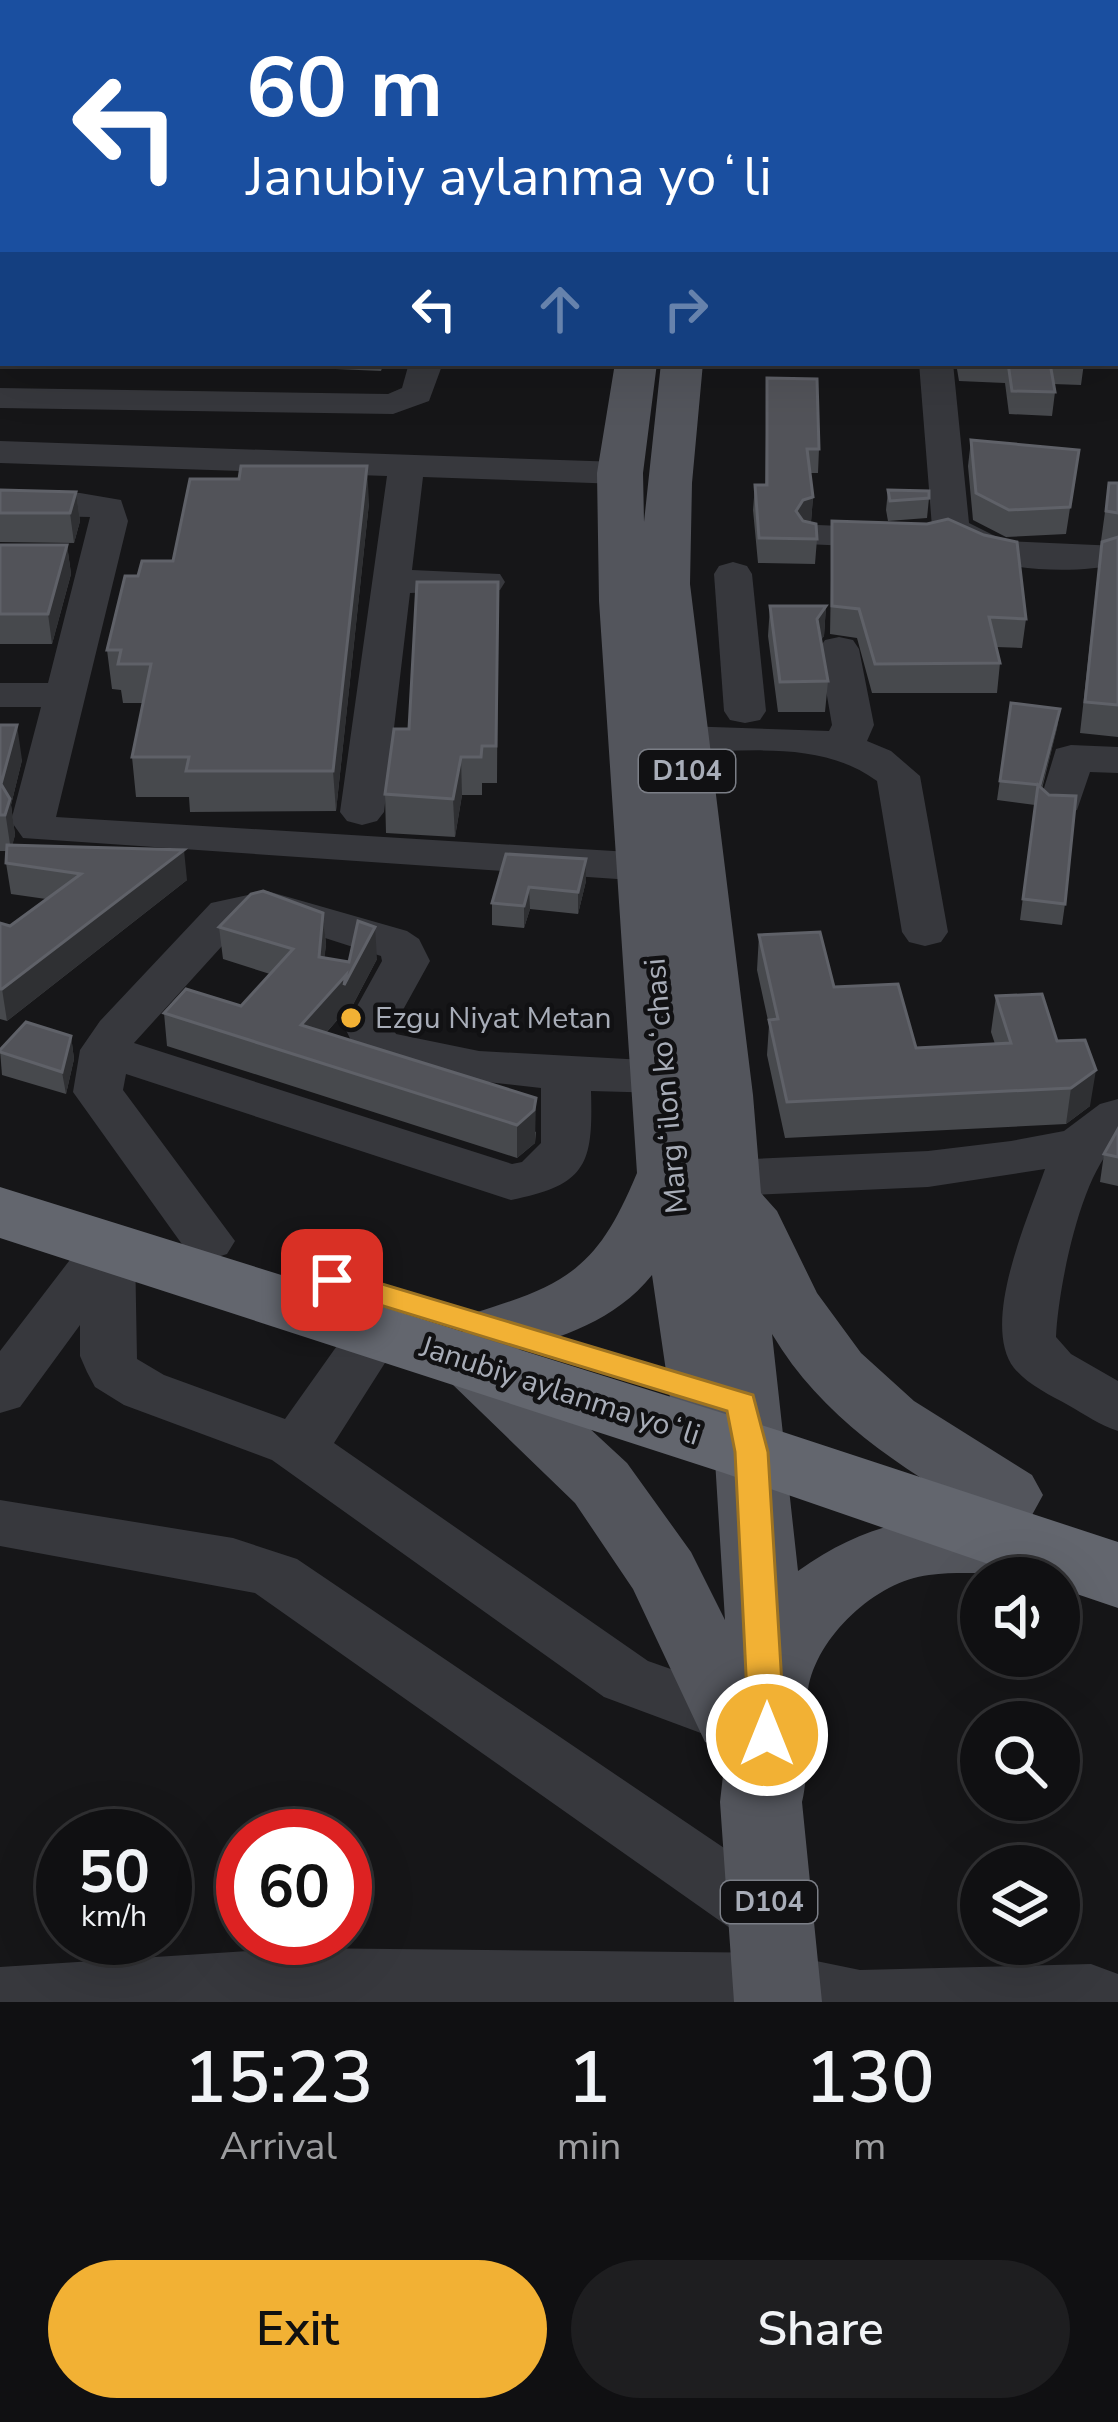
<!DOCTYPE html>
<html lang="en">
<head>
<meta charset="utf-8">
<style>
  body { margin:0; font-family:"Nunito Sans",sans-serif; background:#1e1e20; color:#f1f3f6; height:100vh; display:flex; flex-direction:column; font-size:45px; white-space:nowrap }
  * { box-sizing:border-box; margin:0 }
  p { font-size:39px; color:#9c9d9f }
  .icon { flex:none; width:66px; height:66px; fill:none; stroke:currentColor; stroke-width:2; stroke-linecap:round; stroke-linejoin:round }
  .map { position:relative; height:2002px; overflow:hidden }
  .sheet { display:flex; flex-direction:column; background:#101012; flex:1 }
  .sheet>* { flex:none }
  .banner { position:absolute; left:0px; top:0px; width:1119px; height:366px; box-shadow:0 12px 48px #0002,0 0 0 3px #303032; background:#1a4fa0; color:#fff; overflow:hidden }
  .buttons { position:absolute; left:960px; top:1557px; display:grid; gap:24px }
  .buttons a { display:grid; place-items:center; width:120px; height:120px; border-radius:50%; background:#101012; box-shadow:0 12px 48px #0002,0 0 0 3px #303032; font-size:60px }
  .speed { position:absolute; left:36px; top:1809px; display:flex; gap:24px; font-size:60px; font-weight:700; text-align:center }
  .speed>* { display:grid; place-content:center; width:156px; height:156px; border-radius:50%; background:#101012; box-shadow:0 12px 48px #0002,0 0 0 3px #303032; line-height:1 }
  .speed small { font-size:30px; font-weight:400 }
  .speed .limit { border:18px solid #d22; background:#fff; color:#111 }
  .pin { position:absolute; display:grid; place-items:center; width:102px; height:102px; color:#fff; margin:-51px; border-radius:24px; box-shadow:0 6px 18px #0006 }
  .me { position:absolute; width:132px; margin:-66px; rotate:0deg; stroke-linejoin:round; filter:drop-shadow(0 0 9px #0008) }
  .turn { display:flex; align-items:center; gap:42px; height:252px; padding:0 48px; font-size:54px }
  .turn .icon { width:156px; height:156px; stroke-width:2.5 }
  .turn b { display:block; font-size:84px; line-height:102px }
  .lanes { display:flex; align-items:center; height:114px; padding:0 48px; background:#0003; justify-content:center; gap:60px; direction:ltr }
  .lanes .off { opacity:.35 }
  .eta { display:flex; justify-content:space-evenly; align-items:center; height:204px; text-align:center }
  .eta b { font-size:72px; font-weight:600; line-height:84px }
  .button { display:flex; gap:24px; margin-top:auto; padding:24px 48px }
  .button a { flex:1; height:138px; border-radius:72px; background:#f2b134; color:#111; font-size:48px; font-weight:600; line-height:138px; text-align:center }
  .button a+a { background:#1e1e20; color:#f1f3f6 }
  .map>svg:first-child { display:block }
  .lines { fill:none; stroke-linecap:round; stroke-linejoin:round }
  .minor { fill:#37383d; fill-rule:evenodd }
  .major { fill:#53555c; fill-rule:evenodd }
  .highway { fill:#63666e; fill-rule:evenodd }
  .wall { fill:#47494d }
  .shaded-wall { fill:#2f3033 }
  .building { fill:#525359; stroke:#5f6168; stroke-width:3 }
  .route { fill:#f2b134; stroke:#9d7322; stroke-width:3 }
  .poi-dot { fill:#f2b134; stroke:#111113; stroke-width:4.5 }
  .labels { text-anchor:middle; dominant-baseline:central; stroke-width:9; stroke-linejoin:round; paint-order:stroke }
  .shield { fill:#111113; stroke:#7b7e86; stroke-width:3 }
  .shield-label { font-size:27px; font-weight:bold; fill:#a8adb8 }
  .poi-label { font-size:30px; fill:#a8adb8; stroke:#111113; text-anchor:start }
  .street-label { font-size:30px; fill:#a8adb8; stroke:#111113 }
</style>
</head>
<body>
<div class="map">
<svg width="1118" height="2002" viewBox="0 0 1118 2002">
  <rect width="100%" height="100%" fill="#161618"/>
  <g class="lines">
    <g class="minor">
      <rect x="762" y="0" width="26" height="3"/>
      <path d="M409,363H443L429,401L393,414L0,408V388L388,394L402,388Z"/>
      <path d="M919,363H953L969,523L1005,541L1118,546V564C1069,576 963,572 932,527Z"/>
      <path d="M0,441L620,462L633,465L638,473L633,481L620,484L423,477L412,570L500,574L505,582L500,590L410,593L384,812L377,821L362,825L347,821L340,812L387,476L0,463Z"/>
      <path d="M0,493H80L121,500L128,521L56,817L646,853L662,857L669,867L662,877L646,881L23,838L11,821L41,707H0V683H48L90,517L0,515Z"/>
      <path d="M818,525L908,529L914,537L908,545L895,548L805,544L799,536L805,528Z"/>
      <path d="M733,562L747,566L752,574L766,711L760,720L745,723L730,720L724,711L714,574L719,566Z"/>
      <path d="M839,637L853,640L859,649L874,725L867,741L891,751L920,776L948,932L941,942L925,946L909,942L902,932L877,781C821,740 749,752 683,752L668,748L662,739L668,730L683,726L829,731L832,725L819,649L825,640Z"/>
      <path d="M1071,745L1118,747V773L1090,772L1077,810L1062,814L1047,810L1040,801L1056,749Z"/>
      <path d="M267,891L407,931L419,939L430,961L393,1028L396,1034L479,1051L663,1061L681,1066L688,1077L681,1088L663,1093L591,1091C593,1163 588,1185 511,1200L126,1074L123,1090L235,1241L227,1254L208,1260L189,1254L73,1092L80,1050L100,1021L211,903ZM266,919L381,956L382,961L345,1028L358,1055L442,1077L541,1088V1143L522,1162L512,1164L134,1043L242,924Z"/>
      <path d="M1118,1099V1142C1081,1171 1058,1289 1056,1337L1071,1354L1118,1381V1431C1099,1425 1086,1415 1068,1405C1050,1395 1028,1385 1014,1368C980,1323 1028,1218 1045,1169L928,1187L730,1196L679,1187L671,1175L679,1163L697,1157L730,1160L928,1151L1011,1141L1064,1131L1100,1104Z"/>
      <path d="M108,1229L127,1235L135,1248L137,1359L164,1375L285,1419L356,1319L376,1313L396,1319L404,1333L334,1443L648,1661L756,1699L765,1718L756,1737L733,1745L604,1697L272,1460L124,1405L95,1387L87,1372L80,1356V1325L20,1407L0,1413V1351L89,1235Z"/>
      <path d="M0,1500L233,1538L297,1559L795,1896L805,1918L795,1940L771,1949L747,1940L255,1593L0,1546Z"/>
      <path d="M295,1948L777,1953L860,1970L1091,1964L1118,1974V2002H0V1967Z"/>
    </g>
    <path class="major" d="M615,363H657L643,473L644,522L661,363H703L692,483L690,584L753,1095L761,1193L777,1211L817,1293L861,1353L914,1401L1032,1475L1043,1495L1032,1515L1022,1518L1040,1524L1051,1545L1040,1566C1002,1578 967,1570 929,1575C876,1581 816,1637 808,1690C801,1727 811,1765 802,1802L822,2002H734L720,1802L726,1749L705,1742L633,1589L575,1503L451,1383L441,1365L451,1347L469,1341L463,1331L474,1313C569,1284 598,1267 637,1173L599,601L597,473ZM652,1275L673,1419L684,1438L714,1444L725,1620L691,1552L627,1463L508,1353C562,1337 615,1321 652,1275ZM772,1334C822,1418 899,1466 981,1515C909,1515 857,1529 798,1571Z"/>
    <path class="highway" d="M0,1187L780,1431L1118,1542V1608L1059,1588V1578H1029L724,1473L0,1238Z"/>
  </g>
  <g class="wall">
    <path d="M1116,3L1118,4V157L1116,156Z"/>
    <path d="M0,142L3,143V308H0Z"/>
    <path d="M1116,156L1118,157V361H1116Z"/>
    <path d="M290,363H384L381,371L290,367Z"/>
    <path d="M956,363H1084L1081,385L1053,384L1055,392L1052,416L1009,414L1005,383L959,381Z"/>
    <path d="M767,378L819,449L818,473H810L813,497L811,522L817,539L815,564L758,563L753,510L755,485H765Z"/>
    <path d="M971,440L1079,450L1066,534L1006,537L973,520L968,466Z"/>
    <path d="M1109,483H1118V737L1080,733L1098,572L1102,542L1106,541H1101Z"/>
    <path d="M0,490L76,492L80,521L74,543L0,542Z"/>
    <path d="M888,490L929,498L927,518L888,521L886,510Z"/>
    <path d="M369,503L336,811L190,812L189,797H136L132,757L143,703H123L121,690L112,689L107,650L138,576L173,561Z"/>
    <path d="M832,521L1026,619L1022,648L996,647L1000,663L997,693H872L857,638L830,634Z"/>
    <path d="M0,545H67L71,574L52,644H0Z"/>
    <path d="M770,606H826L824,636L820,641L828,681L825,712H778L768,636Z"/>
    <path d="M498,618L497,783H482V795H462L455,837L386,833L385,794L409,729Z"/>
    <path d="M1011,703L1060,709L1057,728L1042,789L1065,904L1062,925L1020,920L1035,805L997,800Z"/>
    <path d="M0,725L22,760L11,805L15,835L12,845L187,880L7,1021L0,1019V923L10,926L46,899L11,894L6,863L7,851H0Z"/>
    <path d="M586,859V881L578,914L530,909L524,928L492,925V903Z"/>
    <path d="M323,913L326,945L324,958L349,962L377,959L346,1018L345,1011L326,1033L536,1132L535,1143L517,1158L167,1046L164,1013L241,1006L270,974L223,959L219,927Z"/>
    <path d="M759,935L834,987L916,1048L995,1044L991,1032L996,996L1057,1041L1090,1106L1066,1124L785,1138L767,1055L769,1025L757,970Z"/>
    <path d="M71,1036L74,1059L66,1094L2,1075L0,1050Z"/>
    <path d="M1118,1129V1186L1100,1182L1104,1154Z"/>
  </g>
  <g class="shaded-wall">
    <path d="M0,171H3V196L0,197Z"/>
    <path d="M3,214V244L1,247L0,219Z"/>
    <path d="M367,466L369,503L336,811L333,771Z"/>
    <path d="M76,492L80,521L74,543L70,513Z"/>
    <path d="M813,497L811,522L801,525L796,511L803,500Z"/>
    <path d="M67,545L71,574L52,644L48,614Z"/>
    <path d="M826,606L824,636L815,650L817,619Z"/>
    <path d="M1060,709L1057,728L1037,805L1040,785Z"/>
    <path d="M17,725L22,760L11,805L15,835L11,851L1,784Z"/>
    <path d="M461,757L462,795L455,837L453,799Z"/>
    <path d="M184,850L187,880L7,1021L2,989Z"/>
    <path d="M586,859V881L578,914V892Z"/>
    <path d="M529,887L530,909L524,928V906Z"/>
    <path d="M323,913L326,945L321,990L319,957Z"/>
    <path d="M375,927L377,959L346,1018L345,1011L304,1058L301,1025Z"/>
    <path d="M71,1036L74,1059L66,1094L62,1072Z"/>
    <path d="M1096,1070L1090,1106L1066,1124L1071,1088Z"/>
    <path d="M536,1098L535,1143L517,1158V1125Z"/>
  </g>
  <g class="building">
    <path d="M194,0H354L353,3H192Z"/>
    <path d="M792,0H1115V3H791Z"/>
    <path d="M1116,3L1118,4V56H1116Z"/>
    <path d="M1116,65L1118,74V135L1116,134Z"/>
    <path d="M0,142L3,143V172L0,171Z"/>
    <path d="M1116,156L1118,157V227L1116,228Z"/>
    <path d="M3,192V214L0,219V194Z"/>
    <path d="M3,234V283H0V238Z"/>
    <path d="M1116,271L1118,282V338L1116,337Z"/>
    <path d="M1008,363H1050L1055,392L1012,391Z"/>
    <path d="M767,378L817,379L819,449H807L813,497L803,500L796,511L803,521L816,524L817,539L759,538L755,485H767Z"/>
    <path d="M971,440L1079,450L1070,507L1009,510L976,493Z"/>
    <path d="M241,466H367L333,771H186L189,757H132L151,664H118L121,650H107L125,576H138L142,561H173L190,479H239Z"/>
    <path d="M1109,483H1118V513L1106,511Z"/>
    <path d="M0,490L76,492L70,513H0Z"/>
    <path d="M888,490L929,491V498L890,501Z"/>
    <path d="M948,519L984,535L1017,542L1026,619L989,617L1000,663L875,664L859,609L832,606V521L927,524Z"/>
    <path d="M1118,537V705L1085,702L1102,542Z"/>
    <path d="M0,545H67L48,614H0Z"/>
    <path d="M417,582H498L496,746H482L481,757H461L453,799L385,794L394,729H409Z"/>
    <path d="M770,606H826L817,619L828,681L780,682Z"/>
    <path d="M1011,703L1060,709L1040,785L1000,781Z"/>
    <path d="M0,725H17L1,784L10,799L5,815H0Z"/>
    <path d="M1038,785L1049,795L1076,796L1065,904L1023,899Z"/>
    <path d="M7,845L184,850L2,989H0V923L10,926L81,874L6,863Z"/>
    <path d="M506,854L586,859L578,892L529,887L524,906L492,903Z"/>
    <path d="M263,891L323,913L319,957L349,962L358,921L375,927L344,985L346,975L301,1025L536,1098L534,1110L517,1125L164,1013L186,989L241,1006L293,949L219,927L251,894Z"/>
    <path d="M820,932L834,987L898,984L916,1048L1011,1043L996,996L1042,994L1057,1041L1085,1040L1096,1070L1071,1088L787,1102L769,1020L778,1019L759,935Z"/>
    <path d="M26,1022L71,1036L62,1072L0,1052V1050Z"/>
    <path d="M1118,1129V1157L1104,1154Z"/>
  </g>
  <path class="route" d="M332,1269L753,1395L768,1452L785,1735L780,1746L767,1750L754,1746L749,1735L735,1452L727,1411L321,1287L317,1280L321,1272Z"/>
  <circle class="poi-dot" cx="351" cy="1018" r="12"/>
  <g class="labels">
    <g class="shield">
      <rect x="639" y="750" width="96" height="42" rx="9"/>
      <rect x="721" y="1881" width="96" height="42" rx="9"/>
    </g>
    <g class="shield-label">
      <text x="687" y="771">D104</text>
      <text x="769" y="1902">D104</text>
    </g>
    <g class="poi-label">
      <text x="375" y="1018">Ezgu Niyat Metan</text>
    </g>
    <g class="street-label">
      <text transform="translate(666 1086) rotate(-95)">Margʻilon koʻchasi</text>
      <text transform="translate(560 1391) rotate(18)">Janubiy aylanma yoʻli</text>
    </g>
  </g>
</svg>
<div class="buttons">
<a><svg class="icon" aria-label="sound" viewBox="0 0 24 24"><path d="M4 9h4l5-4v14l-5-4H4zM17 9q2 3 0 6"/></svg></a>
<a><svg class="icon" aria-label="search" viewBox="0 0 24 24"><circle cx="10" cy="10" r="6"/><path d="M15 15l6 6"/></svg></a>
<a><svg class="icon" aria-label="layers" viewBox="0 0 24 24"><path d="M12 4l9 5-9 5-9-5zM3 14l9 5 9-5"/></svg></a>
</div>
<div class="speed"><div>50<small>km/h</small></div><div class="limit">60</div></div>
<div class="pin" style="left:332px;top:1280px;background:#d93025"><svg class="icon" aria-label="arrive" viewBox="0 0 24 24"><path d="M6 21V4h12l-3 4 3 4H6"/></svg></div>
<svg class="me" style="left:767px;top:1735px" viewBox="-20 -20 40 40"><circle r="17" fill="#f2b134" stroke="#fff" stroke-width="3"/><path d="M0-11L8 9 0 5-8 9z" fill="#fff"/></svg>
<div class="banner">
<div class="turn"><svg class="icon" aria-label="left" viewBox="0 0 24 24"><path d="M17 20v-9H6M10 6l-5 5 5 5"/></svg><div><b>60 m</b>Janubiy aylanma yoʻli</div></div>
<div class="lanes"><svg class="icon" aria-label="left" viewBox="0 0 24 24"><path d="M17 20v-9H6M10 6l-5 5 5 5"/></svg><svg class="icon off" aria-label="ahead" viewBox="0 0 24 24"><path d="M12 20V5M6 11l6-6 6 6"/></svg><svg class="icon off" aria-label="right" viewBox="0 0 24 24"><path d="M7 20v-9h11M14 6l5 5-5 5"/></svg></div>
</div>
</div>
<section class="sheet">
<div class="eta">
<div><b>15:23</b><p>Arrival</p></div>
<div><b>1</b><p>min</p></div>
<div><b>130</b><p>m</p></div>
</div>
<div class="button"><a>Exit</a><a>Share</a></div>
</section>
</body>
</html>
